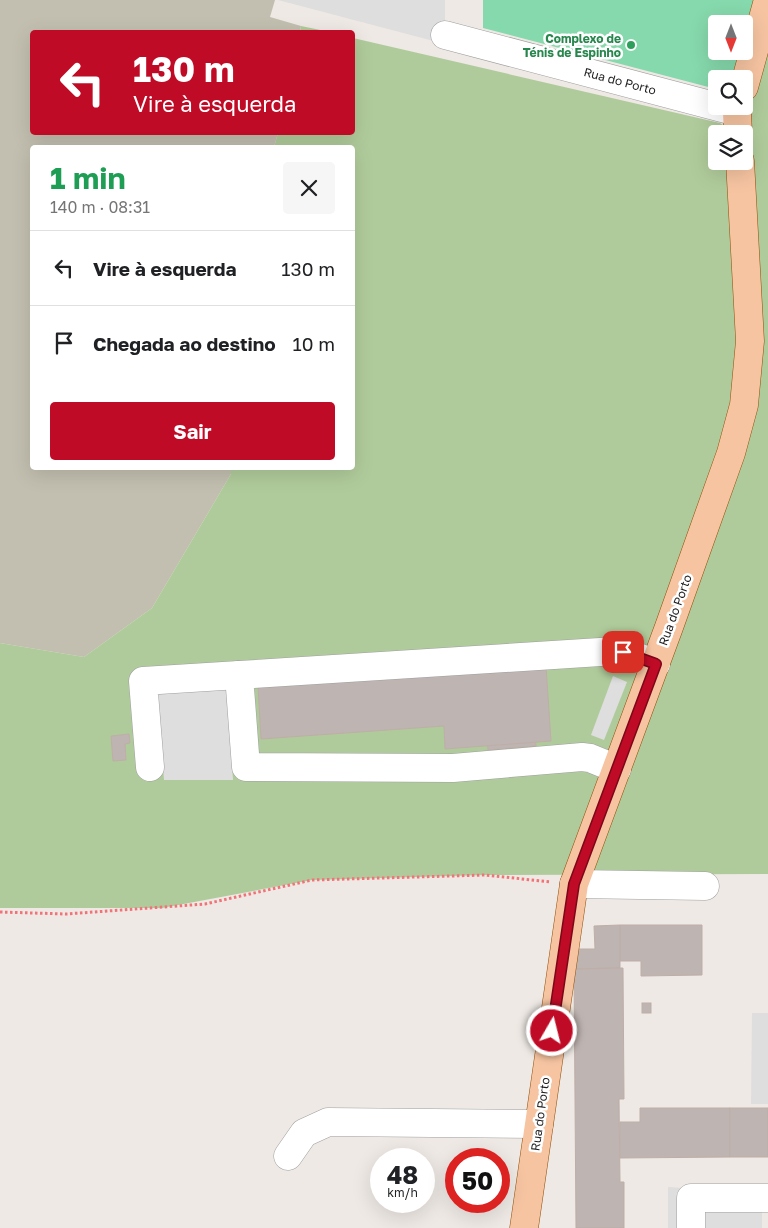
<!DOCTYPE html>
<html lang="pt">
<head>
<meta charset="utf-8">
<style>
  body { margin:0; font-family:"Golos Text",sans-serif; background:#f6f6f6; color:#202124; height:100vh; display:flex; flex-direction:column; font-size:19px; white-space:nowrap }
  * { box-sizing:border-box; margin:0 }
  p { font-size:16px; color:#757577 }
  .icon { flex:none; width:28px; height:28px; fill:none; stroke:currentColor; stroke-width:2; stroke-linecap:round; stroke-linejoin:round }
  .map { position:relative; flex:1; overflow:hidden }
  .sheet { position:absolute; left:30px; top:145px; width:325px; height:325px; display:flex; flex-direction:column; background:#fff; border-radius:5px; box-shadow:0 5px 20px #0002 }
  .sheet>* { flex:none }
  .banner { position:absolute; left:30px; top:30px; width:325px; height:105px; border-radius:5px; box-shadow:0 5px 20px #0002; background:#c00b27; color:#fff; overflow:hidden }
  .needle { width:32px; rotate:180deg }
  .buttons { position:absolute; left:708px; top:15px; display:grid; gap:10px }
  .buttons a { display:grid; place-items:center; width:45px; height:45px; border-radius:5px; background:#fff; box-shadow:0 5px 20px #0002; font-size:25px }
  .speed { position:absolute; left:370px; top:1148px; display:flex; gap:10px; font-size:25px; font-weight:700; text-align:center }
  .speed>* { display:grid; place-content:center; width:65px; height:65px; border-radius:50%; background:#fff; box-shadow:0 5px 20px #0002; line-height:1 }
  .speed small { font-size:12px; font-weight:400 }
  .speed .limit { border:8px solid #d22; background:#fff; color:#111 }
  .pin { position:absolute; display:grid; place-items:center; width:42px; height:42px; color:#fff; margin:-21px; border-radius:10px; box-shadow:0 2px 8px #0006 }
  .me { position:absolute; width:55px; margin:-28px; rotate:8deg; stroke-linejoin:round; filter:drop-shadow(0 0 4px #0008) }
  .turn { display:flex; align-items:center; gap:18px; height:105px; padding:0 20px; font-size:22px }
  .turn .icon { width:65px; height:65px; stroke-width:2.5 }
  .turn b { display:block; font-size:35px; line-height:42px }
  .round { display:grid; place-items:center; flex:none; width:52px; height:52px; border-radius:5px; background:#f6f6f6 }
  .overview { display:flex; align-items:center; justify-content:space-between; height:85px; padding:0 20px }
  h1 { font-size:30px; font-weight:700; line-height:38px; color:#1e9e55 }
  .button { display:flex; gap:10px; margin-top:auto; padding:10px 20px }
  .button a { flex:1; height:58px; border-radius:5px; background:#c00b27; color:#fff; font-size:20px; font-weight:700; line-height:58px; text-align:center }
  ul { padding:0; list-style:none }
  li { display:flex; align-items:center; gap:15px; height:75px; padding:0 20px; border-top:1px solid #e0e0e0 }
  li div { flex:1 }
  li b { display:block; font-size:19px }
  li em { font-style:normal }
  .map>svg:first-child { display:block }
  .construction { fill:#c2bfb0 }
  .forest { fill:#b0cb9b }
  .pitch { fill:#86d9ac }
  .parking { fill:#dedede }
  .building { fill:#beb4b1; stroke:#bfaea7 }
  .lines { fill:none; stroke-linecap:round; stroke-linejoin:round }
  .minor-casing { stroke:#9f9f9f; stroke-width:29 }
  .major-casing { stroke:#8f4e09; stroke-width:29 }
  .path { stroke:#f27278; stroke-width:3; stroke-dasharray:2.5 2.5; stroke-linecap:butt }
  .minor { stroke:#fff; stroke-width:28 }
  .major { stroke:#f6c4a1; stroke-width:28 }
  .route-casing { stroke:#7d0719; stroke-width:12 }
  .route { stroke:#c00b27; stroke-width:9 }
  .leisure-dot { fill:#2e9e5b; stroke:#fff; stroke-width:2 }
  .labels { text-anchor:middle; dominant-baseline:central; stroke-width:5; stroke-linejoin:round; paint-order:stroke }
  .leisure-label { font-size:12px; font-weight:bold; fill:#27864d; stroke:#fff; text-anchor:end }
  .street-label { font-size:12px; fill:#1e1e1e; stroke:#fff }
</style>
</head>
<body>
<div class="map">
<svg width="768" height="1228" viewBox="0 0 768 1228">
  <rect width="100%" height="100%" fill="#eee9e4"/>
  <path class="construction" d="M0,0H275L270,17L301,26L300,32H32V132L278,133L274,147L32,148V468H231V474L152,608L84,657L0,643Z"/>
  <g class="forest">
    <path d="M301,26L330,32H300Z"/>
    <path d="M353,38L720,123L736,134H716V161H744V134H739L768,38V874L485,875L312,880L162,908H0V643L84,657L152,608L231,474V468H352V148L274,147L278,133L352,132Z"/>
  </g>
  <path class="pitch" d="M483,0H754L744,38V24H716V51H740L732,79H716V89L483,28Z"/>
  <g class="parking">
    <path d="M278,0H445V44Z"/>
    <path d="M613,676L627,682L604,740L591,735Z"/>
    <path d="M227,688L233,780H164L157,693Z"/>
    <path d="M752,1013H768V1104H751Z"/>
    <path d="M668,1187L682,1188V1209L762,1211V1228H668Z"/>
  </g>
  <g class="building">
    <path d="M529,665L536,746L488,750L482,669Z"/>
    <path d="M546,666L551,741L445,749L444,726L261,739L258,686Z"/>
    <path d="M129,734L130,743L125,744L126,760L113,761L111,736Z"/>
    <path d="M620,925H702V975L641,976V961H620Z"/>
    <path d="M620,925V968L574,969L578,949H595L594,926Z"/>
    <path d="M623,968L624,1099H619L620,1182H624V1228H576L574,969Z"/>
    <rect x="642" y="1003" width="9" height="10"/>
    <path d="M640,1108H730V1157L620,1158V1122H640Z"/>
    <rect x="730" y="1108" width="38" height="49"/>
  </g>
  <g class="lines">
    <defs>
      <g id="minor">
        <path d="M445,35L737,112"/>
        <path d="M150,767L143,681L239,675"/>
        <path d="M617,769L590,758L582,757L453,768L246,767L239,675L616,651L633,655L656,664"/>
        <path d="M574,884L705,886"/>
        <path d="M288,1156L304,1133L328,1122L539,1124"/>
        <path d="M691,1228V1198H768"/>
      </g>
      <g id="major">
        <path d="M744,87L768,0"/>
        <path d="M738,134L737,112L738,106"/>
        <path d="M524,1228L574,884L669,627L731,453L744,405L750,341L740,161"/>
      </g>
    </defs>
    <use href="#minor" class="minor-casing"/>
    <use href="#major" class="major-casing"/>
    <path class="path" d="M0,912L66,914L205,904L312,880L485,875L551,882"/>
    <use href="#minor" class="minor"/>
    <use href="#major" class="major"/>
  </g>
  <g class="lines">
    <defs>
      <path id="route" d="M552,1031L574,884L656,664L623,652"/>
    </defs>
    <use href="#route" class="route-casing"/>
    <use href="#route" class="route"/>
  </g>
  <circle class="leisure-dot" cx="631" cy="45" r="5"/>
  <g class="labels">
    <g class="leisure-label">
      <text x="621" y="38">Complexo de<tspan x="621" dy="14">Ténis de Espinho</tspan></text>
    </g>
    <g class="street-label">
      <text transform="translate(620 81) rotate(15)">Rua do Porto</text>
      <text transform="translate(675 610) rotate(-70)">Rua do Porto</text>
      <text transform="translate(540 1114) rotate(-82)">Rua do Porto</text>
    </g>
  </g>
</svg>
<div class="buttons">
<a><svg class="needle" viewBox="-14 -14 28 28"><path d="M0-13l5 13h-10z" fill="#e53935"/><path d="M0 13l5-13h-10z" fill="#757577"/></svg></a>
<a><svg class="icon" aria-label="search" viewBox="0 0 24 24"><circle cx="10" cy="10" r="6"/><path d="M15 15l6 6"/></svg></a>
<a><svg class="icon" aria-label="layers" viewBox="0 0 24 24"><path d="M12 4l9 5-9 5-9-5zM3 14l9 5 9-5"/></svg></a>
</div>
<div class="speed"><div>48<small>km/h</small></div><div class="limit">50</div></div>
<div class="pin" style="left:623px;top:652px;background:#d93025"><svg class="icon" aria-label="arrive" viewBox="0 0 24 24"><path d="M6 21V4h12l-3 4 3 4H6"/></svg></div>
<svg class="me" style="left:552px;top:1031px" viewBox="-20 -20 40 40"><circle r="17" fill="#c00b27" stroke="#fff" stroke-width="3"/><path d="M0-11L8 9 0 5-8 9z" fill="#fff"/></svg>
<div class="banner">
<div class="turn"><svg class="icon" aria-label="left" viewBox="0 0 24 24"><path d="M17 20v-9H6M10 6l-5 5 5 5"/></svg><div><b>130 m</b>Vire à esquerda</div></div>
</div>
<section class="sheet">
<div class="overview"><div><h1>1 min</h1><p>140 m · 08:31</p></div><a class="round"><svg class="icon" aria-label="close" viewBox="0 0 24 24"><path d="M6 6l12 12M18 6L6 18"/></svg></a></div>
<ul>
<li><svg class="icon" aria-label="left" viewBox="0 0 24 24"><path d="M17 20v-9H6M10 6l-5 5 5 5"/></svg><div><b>Vire à esquerda</b></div><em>130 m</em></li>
<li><svg class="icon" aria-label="arrive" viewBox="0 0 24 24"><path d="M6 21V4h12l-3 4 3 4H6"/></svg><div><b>Chegada ao destino</b></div><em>10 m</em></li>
</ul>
<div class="button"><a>Sair</a></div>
</section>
</div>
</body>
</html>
